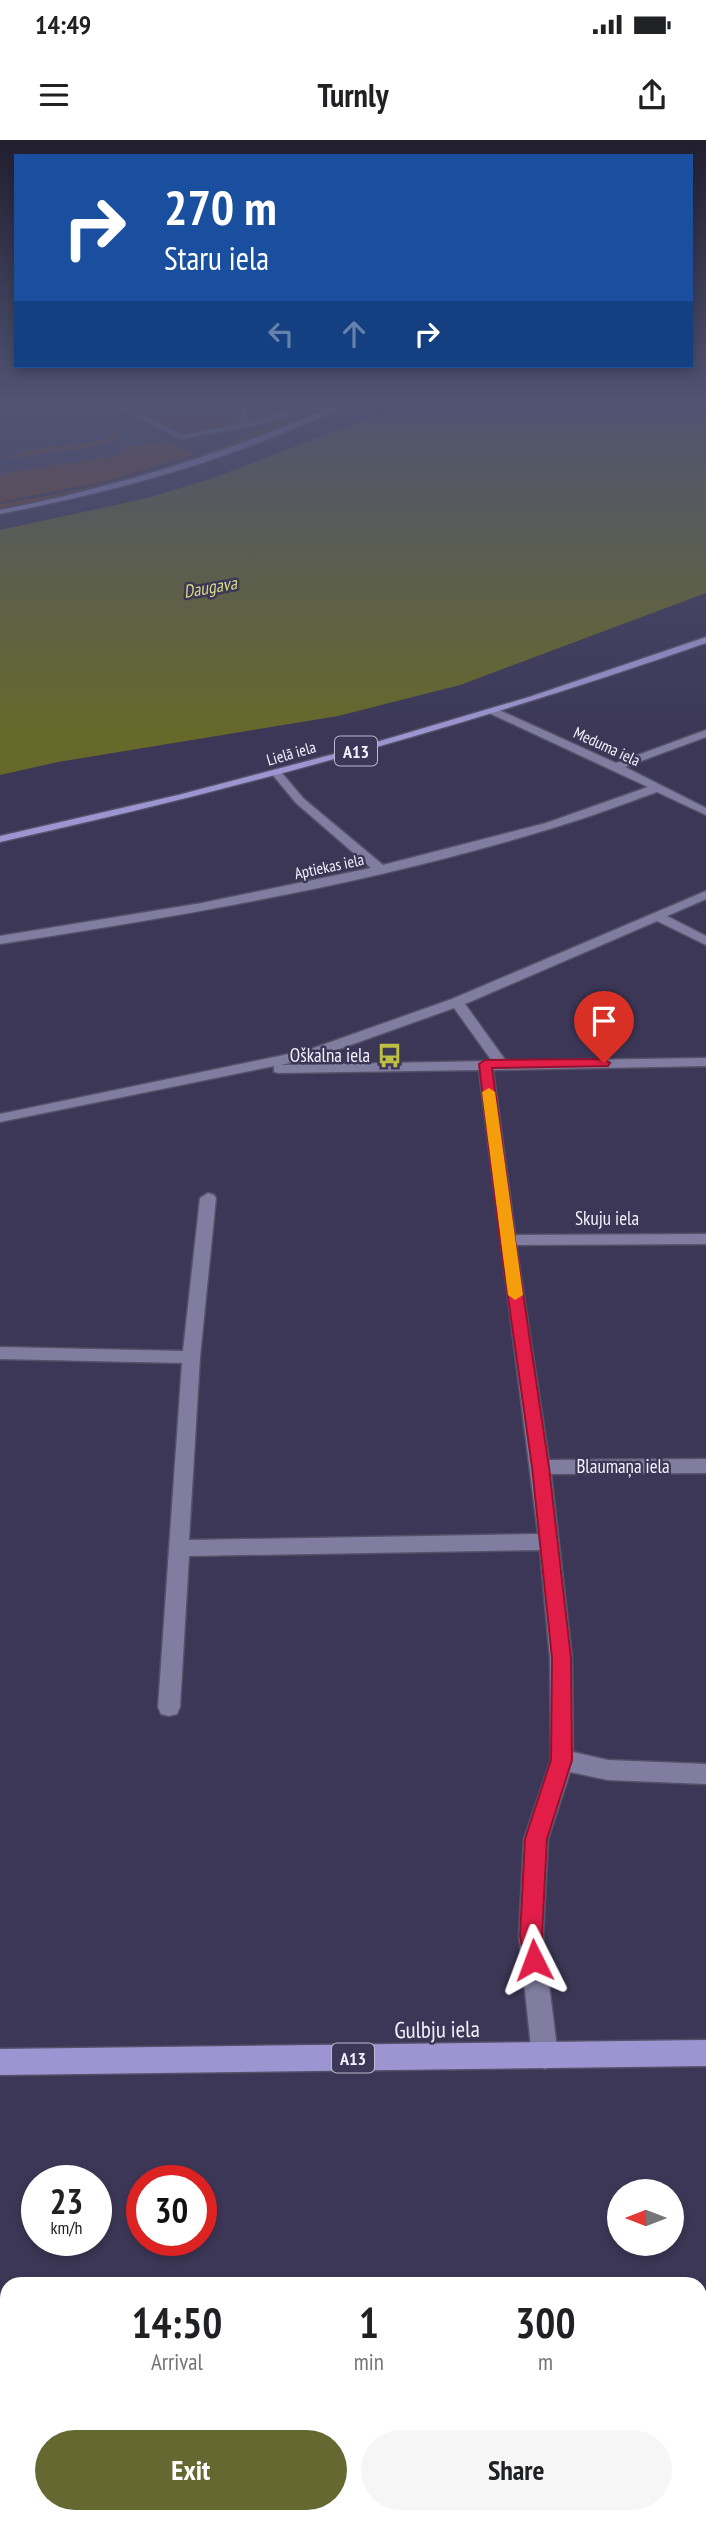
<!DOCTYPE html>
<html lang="en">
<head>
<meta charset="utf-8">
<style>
  body { margin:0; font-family:"PT Sans Narrow",sans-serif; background:#f6f6f6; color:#202124; height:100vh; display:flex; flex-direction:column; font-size:26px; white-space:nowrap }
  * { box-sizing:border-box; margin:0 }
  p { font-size:23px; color:#757577 }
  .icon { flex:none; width:38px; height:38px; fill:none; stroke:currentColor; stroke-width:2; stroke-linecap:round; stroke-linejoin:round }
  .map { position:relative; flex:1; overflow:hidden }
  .side { position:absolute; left:0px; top:2137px; width:707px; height:247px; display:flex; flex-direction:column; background:#fff; border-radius:21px 21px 0 0; box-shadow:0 4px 10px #0003 }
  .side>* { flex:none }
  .top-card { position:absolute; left:14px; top:14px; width:679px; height:214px; border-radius:0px; box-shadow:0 4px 10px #0003; background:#1a4fa0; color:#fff; overflow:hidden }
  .needle { width:46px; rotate:270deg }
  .controls { position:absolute; left:607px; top:2039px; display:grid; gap:14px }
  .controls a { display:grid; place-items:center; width:77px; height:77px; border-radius:50%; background:#fff; box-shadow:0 4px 10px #0003; font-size:35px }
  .speed { position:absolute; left:21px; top:2025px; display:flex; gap:14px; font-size:35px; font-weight:700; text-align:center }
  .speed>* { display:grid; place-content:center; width:91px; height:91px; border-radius:50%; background:#fff; box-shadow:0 4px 10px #0003; line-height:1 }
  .speed small { font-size:18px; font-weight:400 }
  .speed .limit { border:10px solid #d22; background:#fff; color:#111 }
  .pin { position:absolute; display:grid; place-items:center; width:60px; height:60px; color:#fff; margin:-72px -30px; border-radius:50% 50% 50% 0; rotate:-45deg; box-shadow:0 0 7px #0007 }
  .pin .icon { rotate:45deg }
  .me { position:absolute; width:77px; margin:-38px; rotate:357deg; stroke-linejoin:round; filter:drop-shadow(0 0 5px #0008) }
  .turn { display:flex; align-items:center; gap:24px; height:147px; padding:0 35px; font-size:32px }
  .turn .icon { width:91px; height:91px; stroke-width:2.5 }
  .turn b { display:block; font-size:49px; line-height:60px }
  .lanes { display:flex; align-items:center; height:66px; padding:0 35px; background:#0003; justify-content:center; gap:35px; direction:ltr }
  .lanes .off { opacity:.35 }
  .eta { display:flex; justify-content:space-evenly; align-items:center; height:119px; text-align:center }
  .eta b { font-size:42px; font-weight:600; line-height:49px }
  .action { display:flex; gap:14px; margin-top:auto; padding:14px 35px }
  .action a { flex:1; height:80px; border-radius:42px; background:#666832; color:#fff; font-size:28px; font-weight:600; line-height:80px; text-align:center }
  .action a+a { background:#f6f6f6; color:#202124 }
  .status { display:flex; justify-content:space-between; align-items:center; height:49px; padding:0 35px; background:#fff; direction:ltr }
  .status svg { height:19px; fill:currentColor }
  header { display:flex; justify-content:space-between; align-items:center; height:91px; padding:0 35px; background:#fff; font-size:32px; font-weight:600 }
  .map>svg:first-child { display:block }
  .built { fill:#463f65 }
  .green { fill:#724326 }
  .water { fill:#67692a }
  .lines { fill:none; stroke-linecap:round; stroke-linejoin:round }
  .minor-casing { stroke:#555169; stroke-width:3 }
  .primary-casing { stroke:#555169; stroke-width:3 }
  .minor { fill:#817da0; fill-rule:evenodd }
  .primary { fill:#9d95d1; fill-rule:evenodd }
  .route { fill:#e11d48; stroke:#92132f; stroke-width:2 }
  .slow { fill:#f59e0b }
  .labels { text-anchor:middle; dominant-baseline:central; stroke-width:5; stroke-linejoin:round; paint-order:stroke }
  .far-street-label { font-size:16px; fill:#f2f1fd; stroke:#3c3756 }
  .far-water-label { font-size:18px; font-style:italic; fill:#d8dc7f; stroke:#3c3756 }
  .shield { fill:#3c3756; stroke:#bbb9cb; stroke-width:2 }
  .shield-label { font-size:18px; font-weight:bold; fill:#f2f1fd }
  .poi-label { font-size:19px; fill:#f2f1fd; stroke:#3c3756; text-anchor:end }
  .street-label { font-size:19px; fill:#f2f1fd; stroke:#3c3756 }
  .near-street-label { font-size:23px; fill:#f2f1fd; stroke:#3c3756 }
</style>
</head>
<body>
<div class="status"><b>14:49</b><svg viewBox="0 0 49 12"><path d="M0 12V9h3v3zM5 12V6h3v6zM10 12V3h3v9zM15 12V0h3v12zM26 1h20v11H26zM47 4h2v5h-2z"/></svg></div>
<header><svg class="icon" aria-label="menu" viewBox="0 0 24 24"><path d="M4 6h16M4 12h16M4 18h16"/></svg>Turnly<svg class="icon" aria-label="share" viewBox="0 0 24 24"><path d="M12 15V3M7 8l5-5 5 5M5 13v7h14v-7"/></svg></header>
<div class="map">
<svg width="706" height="2383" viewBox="0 0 706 2383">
  <rect width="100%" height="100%" fill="#3c3756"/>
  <path class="built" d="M13,262H96L169,301L111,317L0,336V264Z"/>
  <g class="green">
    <path d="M116,262H239L238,285L190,293L177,292Z"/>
    <path d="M307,270L314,271L277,290L159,334L0,369V364C94,349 187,326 273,284L271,282Z"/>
    <path d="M110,290L126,293L105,305L0,320L29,310L103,300L115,291Z"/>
    <path d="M169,301L195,314L111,340L0,362V334L111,317L120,314V310L126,307Z"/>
    <path d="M0,2264H7V2376L147,2377L146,2383H0Z"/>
  </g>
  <path class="water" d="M411,262H706V453L460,545L338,576L58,622L0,635V390L152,357L224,334L355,283L400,270Z"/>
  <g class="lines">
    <defs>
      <g id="minor">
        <path d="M0,262H4L1,264Z"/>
        <path d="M108,262H116L182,295L240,284L241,262H247L246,283L304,266L336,269L305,270L266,283L181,299Z"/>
        <path d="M489,569H497L616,623L706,590V597L625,627L706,668V675L657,652C623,664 590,677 556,687C375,743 188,775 0,804V796L202,763L371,728L296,663L272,634L277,631L281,632L304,659L383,725L546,683L648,647L489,573Z"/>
        <path d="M706,751V759L667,776L706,796V805L657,781L465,864L506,921L706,918V926L493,930L515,1095L706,1094V1104L516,1105L549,1320L706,1319V1333L551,1334L572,1518L573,1612L608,1620L706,1624V1644L608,1640L570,1632L548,1699L543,1796L558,1916L554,1925L545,1929L536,1925L532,1916L519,1796L524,1699L551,1620L550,1518L540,1410L189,1416L180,1567L177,1574L169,1576L161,1574L158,1567L182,1223L0,1219V1207L183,1211L200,1058L208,1053L214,1055L216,1058L200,1217L189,1400L538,1394L479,930L279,933L274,932V926L0,982V974L308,910L452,859ZM454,868L492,921L281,925L317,917Z"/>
      </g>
      <g id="primary">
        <path d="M342,262H351C331,275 305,284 283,293C192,331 97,355 0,374V370C119,346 232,312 342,262Z"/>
        <path d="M706,497V503C474,584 239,649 0,702V696L178,655L353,609L529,557Z"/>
        <path d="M706,1900V1926L0,1935V1909Z"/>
      </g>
    </defs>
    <use href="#minor" class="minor-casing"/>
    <use href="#primary" class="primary-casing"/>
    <use href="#minor" class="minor"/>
    <use href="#primary" class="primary"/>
  </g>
  <linearGradient id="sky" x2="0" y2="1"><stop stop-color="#211e2f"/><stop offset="0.44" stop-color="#505373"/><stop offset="1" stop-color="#505373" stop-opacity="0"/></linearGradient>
  <rect width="706" height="596" fill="url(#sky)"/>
  <path class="route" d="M604,919L610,923L608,926L492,928L515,1100L549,1327L571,1518L572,1620L547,1699L542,1796L545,1820L542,1828L534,1831L526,1828L520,1796L525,1699L551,1620L552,1518L532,1327L500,1100L479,924L485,920Z"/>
  <path class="slow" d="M489,948L495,952L523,1155L515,1160L508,1155L482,952Z"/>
  <defs>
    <symbol id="bus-bare" viewBox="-9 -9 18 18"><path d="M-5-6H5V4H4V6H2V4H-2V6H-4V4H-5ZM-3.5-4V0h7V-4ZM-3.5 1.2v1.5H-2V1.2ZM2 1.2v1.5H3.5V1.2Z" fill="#bcbf43" stroke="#3c3756" stroke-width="2.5" paint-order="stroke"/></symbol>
  </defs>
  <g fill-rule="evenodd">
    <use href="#bus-bare" x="372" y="898" width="35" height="35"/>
  </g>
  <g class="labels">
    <g class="far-street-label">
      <text transform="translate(607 606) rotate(25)">Meduma iela</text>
      <text transform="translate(291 613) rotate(-16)">Lielā iela</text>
      <text transform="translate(329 726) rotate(-12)">Aptiekas iela</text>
    </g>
    <g class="far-water-label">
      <text transform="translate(210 447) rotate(-10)">Daugava</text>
    </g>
    <g class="shield">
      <rect x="335" y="596.5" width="42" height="29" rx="5"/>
      <rect x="332" y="1903.5" width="42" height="29" rx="5"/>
    </g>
    <g class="shield-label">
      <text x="356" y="611">A13</text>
      <text x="353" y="1918">A13</text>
    </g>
    <g class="poi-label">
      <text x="370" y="915">Oškalna iela</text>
    </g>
    <g class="street-label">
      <text x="607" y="1078">Skuju iela</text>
      <text x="623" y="1326">Blaumaņa iela</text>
    </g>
    <g class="near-street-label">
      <text transform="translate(437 1889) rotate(-1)">Gulbju iela</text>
    </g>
  </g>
</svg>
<div class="controls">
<a><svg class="needle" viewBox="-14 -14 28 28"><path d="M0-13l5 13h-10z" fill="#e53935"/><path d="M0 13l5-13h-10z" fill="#757577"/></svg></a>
</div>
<div class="speed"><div>23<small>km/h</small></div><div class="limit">30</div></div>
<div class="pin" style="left:604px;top:923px;background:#d93025"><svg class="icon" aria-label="arrive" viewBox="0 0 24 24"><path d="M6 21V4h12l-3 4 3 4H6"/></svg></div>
<svg class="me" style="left:534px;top:1820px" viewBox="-20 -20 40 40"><path d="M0-17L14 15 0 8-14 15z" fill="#e11d48" stroke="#fff" stroke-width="4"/></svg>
<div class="top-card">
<div class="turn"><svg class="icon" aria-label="right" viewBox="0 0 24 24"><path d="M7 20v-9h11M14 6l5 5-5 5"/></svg><div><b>270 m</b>Staru iela</div></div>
<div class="lanes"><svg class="icon off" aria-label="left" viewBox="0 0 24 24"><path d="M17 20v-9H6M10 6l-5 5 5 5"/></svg><svg class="icon off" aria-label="ahead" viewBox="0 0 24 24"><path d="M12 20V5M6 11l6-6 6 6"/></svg><svg class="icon" aria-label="right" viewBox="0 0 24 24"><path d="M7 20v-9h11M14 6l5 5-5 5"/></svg></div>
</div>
<section class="side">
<div class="eta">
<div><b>14:50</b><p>Arrival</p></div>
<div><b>1</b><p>min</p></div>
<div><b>300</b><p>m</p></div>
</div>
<div class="action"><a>Exit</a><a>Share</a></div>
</section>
</div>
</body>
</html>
